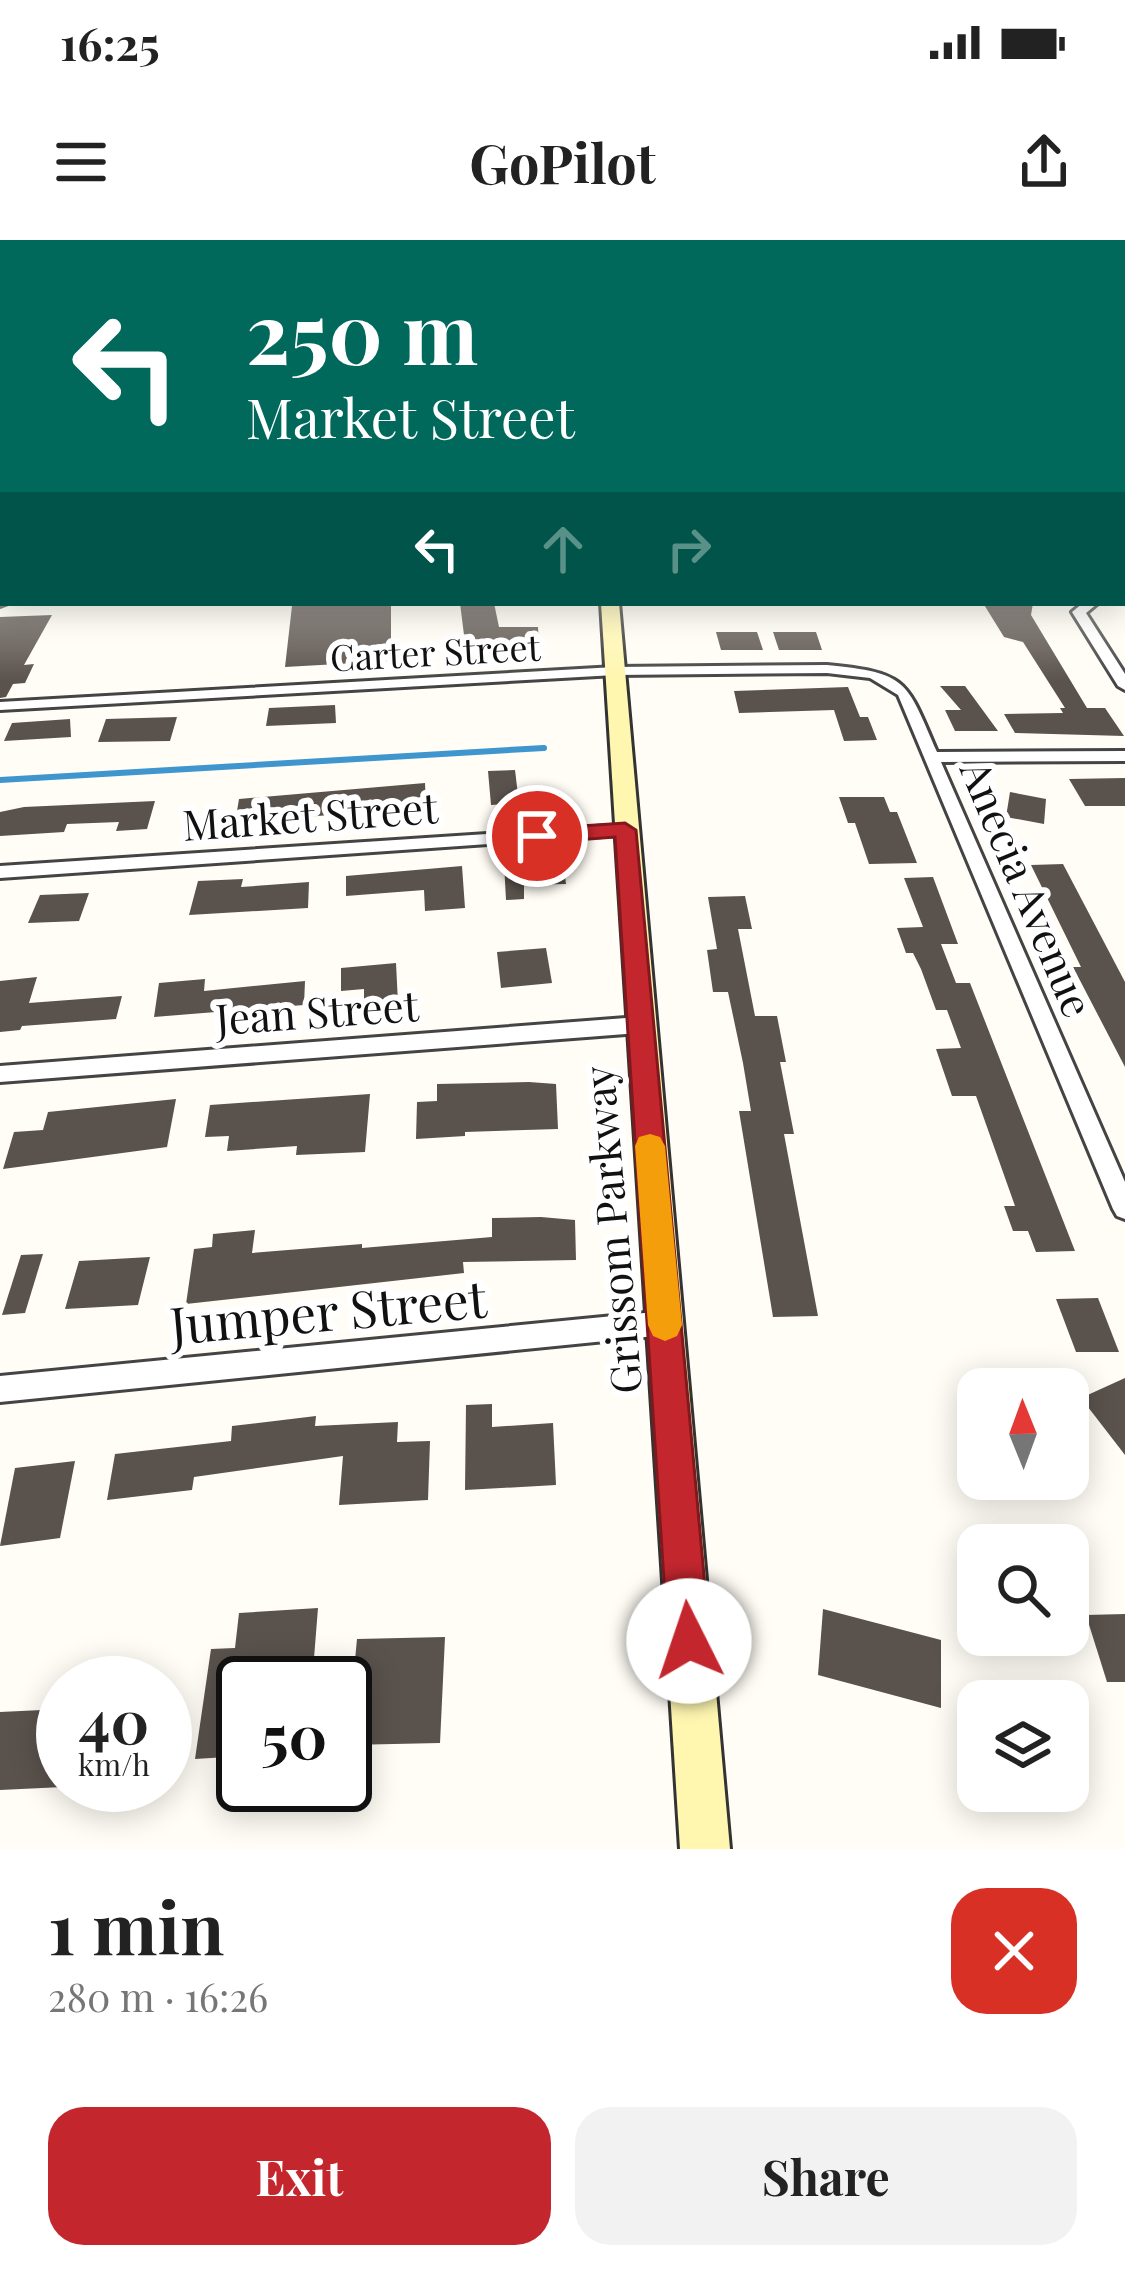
<!DOCTYPE html>
<html lang="en">
<head>
<meta charset="utf-8">
<style>
  body { margin:0; font-family:"Playfair Display",serif; background:#f2f2f2; color:#222; height:100vh; display:flex; flex-direction:column; font-size:45px; white-space:nowrap }
  * { box-sizing:border-box; margin:0 }
  p { font-size:39px; color:#767676 }
  .icon { flex:none; width:66px; height:66px; fill:none; stroke:currentColor; stroke-width:2; stroke-linecap:round; stroke-linejoin:round }
  .map { position:relative; height:1609px; overflow:hidden }
  .details { display:flex; flex-direction:column; background:#fff; flex:1 }
  .details>* { flex:none }
  .guide { position:absolute; left:0px; top:0px; width:1125px; height:366px; box-shadow:0 6px 30px #0003; background:#00695c; color:#fff; overflow:hidden }
  .needle { width:78px; rotate:359deg }
  .controls { position:absolute; left:957px; top:1128px; display:grid; gap:24px }
  .controls a { display:grid; place-items:center; width:132px; height:132px; border-radius:24px; background:#fff; box-shadow:0 6px 30px #0003; font-size:60px }
  .speed { position:absolute; left:36px; top:1416px; display:flex; gap:24px; font-size:60px; font-weight:700; text-align:center }
  .speed>* { display:grid; place-content:center; width:156px; height:156px; border-radius:50%; background:#fff; box-shadow:0 6px 30px #0003; line-height:1 }
  .speed small { font-size:30px; font-weight:400 }
  .speed .limit { border:6px solid #111; border-radius:18px; background:#fff; color:#111 }
  .pin { position:absolute; display:grid; place-items:center; width:102px; height:102px; color:#fff; margin:-51px; border:6px solid #fff; border-radius:50%; box-shadow:0 3px 12px #0007 }
  .me { position:absolute; width:132px; margin:-66px; rotate:356deg; stroke-linejoin:round; filter:drop-shadow(0 0 9px #0008) }
  .turn { display:flex; align-items:center; gap:42px; height:252px; padding:0 48px; font-size:54px }
  .turn .icon { width:156px; height:156px; stroke-width:2.5 }
  .turn b { display:block; font-size:84px; line-height:102px }
  .lanes { display:flex; align-items:center; height:114px; padding:0 48px; background:#0003; justify-content:center; gap:60px; direction:ltr }
  .lanes .off { opacity:.35 }
  .round { display:grid; place-items:center; flex:none; width:126px; height:126px; border-radius:36px; background:#f2f2f2 }
  .summary { display:flex; align-items:center; justify-content:space-between; height:204px; padding:0 48px }
  h1 { font-size:72px; font-weight:700; line-height:90px }
  .cta { display:flex; gap:24px; margin-top:auto; padding:24px 48px }
  .cta a { flex:1; height:138px; border-radius:36px; background:#c4262e; color:#fff; font-size:48px; font-weight:700; line-height:138px; text-align:center }
  .cta a+a { background:#f2f2f2; color:#222 }
  .status { display:flex; justify-content:space-between; align-items:center; height:84px; padding:0 60px; background:#fff; direction:ltr }
  .status svg { height:33px; fill:currentColor }
  header { display:flex; justify-content:space-between; align-items:center; height:156px; padding:0 48px; background:#fff; font-size:54px; font-weight:700 }
  .map>svg:first-child { display:block }
  .lines { fill:none; stroke-linecap:round; stroke-linejoin:round }
  .stream { stroke:#3f96cf; stroke-width:6 }
  .building { fill:#5a524d }
  .minor-casing { stroke:#444; stroke-width:6 }
  .secondary-casing { stroke:#333; stroke-width:6 }
  .minor { fill:#fff; fill-rule:evenodd }
  .secondary { fill:#fff6b0; fill-rule:evenodd }
  .route { fill:#c4262e; stroke:#7f191e; stroke-width:3 }
  .slow { fill:#f59e0b }
  .labels { text-anchor:middle; dominant-baseline:central; stroke-width:12; stroke-linejoin:round; paint-order:stroke }
  .far-street-label { font-size:36px; fill:#111; stroke:#fff }
  .street-label { font-size:42px; fill:#111; stroke:#fff }
  .near-street-label { font-size:51px; fill:#111; stroke:#fff }
</style>
</head>
<body>
<div class="status"><b>16:25</b><svg viewBox="0 0 49 12"><path d="M0 12V9h3v3zM5 12V6h3v6zM10 12V3h3v9zM15 12V0h3v12zM26 1h20v11H26zM47 4h2v5h-2z"/></svg></div>
<header><svg class="icon" aria-label="menu" viewBox="0 0 24 24"><path d="M4 6h16M4 12h16M4 18h16"/></svg>GoPilot<svg class="icon" aria-label="share" viewBox="0 0 24 24"><path d="M12 15V3M7 8l5-5 5 5M5 13v7h14v-7"/></svg></header>
<div class="map">
<svg width="1125" height="1609" viewBox="0 0 1125 1609">
  <rect width="100%" height="100%" fill="#fffdf5"/>
  <g class="lines">
    <path class="stream" d="M0,540L544,508"/>
  </g>
  <g class="building">
    <path d="M391,363V421L285,427L292,366Z"/>
    <path d="M460,363H494L499,387H538L539,406H504V414L466,411Z"/>
    <path d="M983,363H1033L1031,375L1087,468H1105L1124,496L1015,493L1004,474L1063,473L1060,468H1065L1023,402L1004,397Z"/>
    <path d="M52,375L24,425L34,424L25,443L13,444L6,457L0,458V377Z"/>
    <path d="M716,392H757L763,410H721Z"/>
    <path d="M773,392H816L822,410H779Z"/>
    <path d="M940,446H965L998,491H955L945,470H961Z"/>
    <path d="M848,447L860,477H868L877,500L844,501L834,470L739,473L734,451Z"/>
    <path d="M335,465L336,483L266,486L269,468Z"/>
    <path d="M177,477L170,501L98,502L106,479Z"/>
    <path d="M70,479L71,497L4,501L12,483Z"/>
    <path d="M515,530L519,563L491,565L488,531Z"/>
    <path d="M1125,538V566H1085L1069,539Z"/>
    <path d="M425,543L426,566L264,581V575L236,577L239,559Z"/>
    <path d="M1010,552L1046,559L1044,584L1006,577Z"/>
    <path d="M839,557H884L890,572H897L917,623L869,624L855,583H848Z"/>
    <path d="M155,561L147,589L116,591L119,582L67,584L64,592L0,596V572L24,567Z"/>
    <path d="M563,620L566,644L524,645V659L506,660L504,623Z"/>
    <path d="M1063,624L1125,742V827L1073,727H1081L1031,625Z"/>
    <path d="M462,626L465,668L425,671L424,650L346,656V636Z"/>
    <path d="M933,637L958,704H941L956,743H970L1075,1011L1036,1012L1028,991H1013L1004,966H1015L976,856H952L936,809L961,808L947,770H936L921,729L913,713H906L897,688L923,687L904,638Z"/>
    <path d="M243,639L241,647L309,642L308,668L189,675L198,641Z"/>
    <path d="M89,653L79,681L28,683L40,655Z"/>
    <path d="M745,656L752,689H738L755,776H777L786,822H780L794,894H784L818,1076L773,1077L739,871H751L743,823L728,752H713L707,710L717,709L708,657Z"/>
    <path d="M546,708L552,743L501,748L497,712Z"/>
    <path d="M396,723L398,763L364,766V749L341,751V728Z"/>
    <path d="M37,737L29,763L122,756L116,779L22,786L20,790L0,792V741Z"/>
    <path d="M205,739L204,751L305,741L304,765L154,777L159,743Z"/>
    <path d="M529,842L556,844L558,889L465,892V896L416,899L417,862L437,861V844Z"/>
    <path d="M370,854L365,912L296,915L297,906L227,911L229,896L205,897L210,865Z"/>
    <path d="M176,859L167,907L3,929L14,892L43,890L48,872Z"/>
    <path d="M541,977L575,980L576,1020L463,1022L464,1033L186,1064L194,1009L212,1007L213,994L255,990L252,1013L362,1004V1008L492,997V978Z"/>
    <path d="M43,1014L25,1073L2,1075L21,1015Z"/>
    <path d="M150,1017L138,1065L65,1069L79,1021Z"/>
    <path d="M1098,1058L1119,1112H1076L1056,1059Z"/>
    <path d="M1125,1138V1215L1081,1158Z"/>
    <path d="M492,1164V1187L553,1183L556,1245L465,1250L466,1165Z"/>
    <path d="M316,1176L315,1186L398,1182L397,1202L430,1201L428,1260L339,1265L343,1216L194,1237L192,1250L107,1260L115,1214L231,1201L232,1186Z"/>
    <path d="M75,1221L60,1298L0,1306L15,1228Z"/>
    <path d="M318,1368L312,1443H243V1516L195,1519L211,1409L235,1408L239,1373Z"/>
    <path d="M823,1369L941,1400V1468L818,1435Z"/>
    <path d="M1125,1374V1442H1107L1086,1375Z"/>
    <path d="M445,1397L440,1503L347,1505L357,1399Z"/>
    <path d="M63,1469V1547L0,1550V1472Z"/>
  </g>
  <g class="lines">
    <defs>
      <g id="minor">
        <rect x="1122" y="275" width="3" height="7"/>
        <rect x="0" y="279" width="3" height="6"/>
        <path d="M1125,344V353L1122,354V345Z"/>
        <path d="M3,357V363H8L0,366Z"/>
        <path d="M1083,363H1098L1086,373L1125,434V450L1118,446L1072,372Z"/>
        <path d="M827,425C908,433 906,440 937,512L1125,511V521L941,522L1125,942V979L1117,976L1113,969L898,455L870,438L827,433L615,435L0,470V462L615,427Z"/>
        <path d="M625,585L631,586V594L0,638V626Z"/>
        <path d="M639,777L649,785L639,793L0,842V826Z"/>
        <path d="M665,1071L674,1075L678,1083L674,1091L665,1095L0,1162V1136Z"/>
      </g>
      <path id="secondary" d="M601,363H619L730,1609H680Z"/>
    </defs>
    <use href="#minor" class="minor-casing"/>
    <use href="#secondary" class="secondary-casing"/>
    <use href="#minor" class="minor"/>
    <use href="#secondary" class="secondary"/>
  </g>
  <linearGradient id="sky" x2="0" y2="1"><stop stop-color="#95c6ee"/><stop offset="0.49" stop-color="#fffefa"/><stop offset="1" stop-color="#fffefa" stop-opacity="0"/></linearGradient>
  <rect width="1125" height="442" fill="url(#sky)"/>
  <path class="route" d="M625,583L636,590L710,1401L704,1416L689,1422L675,1416L668,1401L615,597L537,603L526,596L537,589Z"/>
  <path class="slow" d="M650,894L660,897L665,906L682,1085L677,1096L665,1101L653,1096L648,1085L635,906L639,897Z"/>
  <g class="labels">
    <g class="far-street-label">
      <text transform="translate(435 411) rotate(-3)">Carter Street</text>
    </g>
    <g class="street-label">
      <text transform="translate(310 575) rotate(-4)">Market Street</text>
      <text transform="translate(1028 648) rotate(67)">Anecia Avenue</text>
      <text transform="translate(317 771) rotate(-4)">Jean Street</text>
      <text transform="translate(611 990) rotate(-95)">Grissom Parkway</text>
    </g>
    <g class="near-street-label">
      <text transform="translate(328 1070) rotate(-5)">Jumper Street</text>
    </g>
  </g>
</svg>
<div class="controls">
<a><svg class="needle" viewBox="-14 -14 28 28"><path d="M0-13l5 13h-10z" fill="#e53935"/><path d="M0 13l5-13h-10z" fill="#767676"/></svg></a>
<a><svg class="icon" aria-label="search" viewBox="0 0 24 24"><circle cx="10" cy="10" r="6"/><path d="M15 15l6 6"/></svg></a>
<a><svg class="icon" aria-label="layers" viewBox="0 0 24 24"><path d="M12 4l9 5-9 5-9-5zM3 14l9 5 9-5"/></svg></a>
</div>
<div class="speed"><div>40<small>km/h</small></div><div class="limit">50</div></div>
<div class="pin" style="left:537px;top:596px;background:#d93025"><svg class="icon" aria-label="arrive" viewBox="0 0 24 24"><path d="M6 21V4h12l-3 4 3 4H6"/></svg></div>
<svg class="me" style="left:689px;top:1401px" viewBox="-20 -20 40 40"><circle r="19" fill="#fff"/><path d="M0-13L10 11 0 6-10 11z" fill="#c4262e"/></svg>
<div class="guide">
<div class="turn"><svg class="icon" aria-label="left" viewBox="0 0 24 24"><path d="M17 20v-9H6M10 6l-5 5 5 5"/></svg><div><b>250 m</b>Market Street</div></div>
<div class="lanes"><svg class="icon" aria-label="left" viewBox="0 0 24 24"><path d="M17 20v-9H6M10 6l-5 5 5 5"/></svg><svg class="icon off" aria-label="ahead" viewBox="0 0 24 24"><path d="M12 20V5M6 11l6-6 6 6"/></svg><svg class="icon off" aria-label="right" viewBox="0 0 24 24"><path d="M7 20v-9h11M14 6l5 5-5 5"/></svg></div>
</div>
</div>
<section class="details">
<div class="summary"><div><h1>1 min</h1><p>280 m · 16:26</p></div><a class="round" style="background:#d93025;color:#fff"><svg class="icon" aria-label="close" viewBox="0 0 24 24"><path d="M6 6l12 12M18 6L6 18"/></svg></a></div>
<div class="cta"><a>Exit</a><a>Share</a></div>
</section>
</body>
</html>
